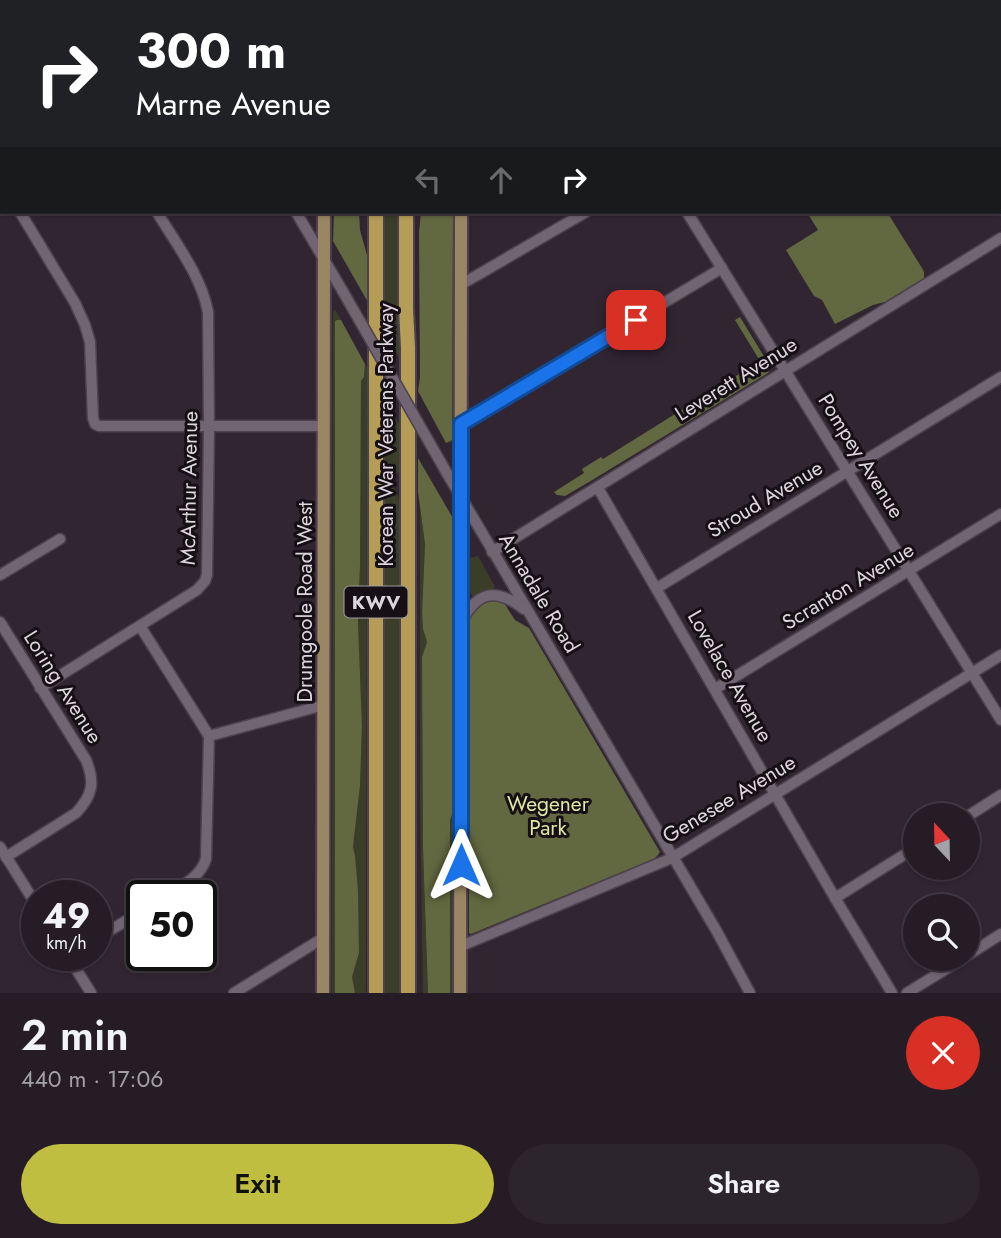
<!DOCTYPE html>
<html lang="en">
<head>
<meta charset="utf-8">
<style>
  body { margin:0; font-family:Jost,sans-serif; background:#2d252e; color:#f1f3f6; height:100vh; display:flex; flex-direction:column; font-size:26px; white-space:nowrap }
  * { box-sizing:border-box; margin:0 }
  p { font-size:23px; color:#a3a1a7 }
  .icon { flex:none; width:38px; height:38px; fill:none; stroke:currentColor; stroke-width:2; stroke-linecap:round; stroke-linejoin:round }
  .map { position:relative; height:993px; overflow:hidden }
  .side { display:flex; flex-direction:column; background:#251c26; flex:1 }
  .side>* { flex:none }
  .top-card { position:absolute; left:0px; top:0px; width:1001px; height:214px; box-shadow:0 2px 5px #0004,0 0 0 2px #423a43; background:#202124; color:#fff; overflow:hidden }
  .needle { width:46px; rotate:338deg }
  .fabs { position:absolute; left:903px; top:803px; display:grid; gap:14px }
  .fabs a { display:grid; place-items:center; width:77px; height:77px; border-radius:50%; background:#251c26; box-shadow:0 2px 5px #0004,0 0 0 2px #423a43; font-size:35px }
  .speed { position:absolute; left:21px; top:880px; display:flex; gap:14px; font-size:35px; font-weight:700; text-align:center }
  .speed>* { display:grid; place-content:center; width:91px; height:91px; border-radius:50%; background:#251c26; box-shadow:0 2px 5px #0004,0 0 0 2px #423a43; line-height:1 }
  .speed small { font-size:18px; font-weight:400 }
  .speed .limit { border:4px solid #111; border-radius:10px; background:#fff; color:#111 }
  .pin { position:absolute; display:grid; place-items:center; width:60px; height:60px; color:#fff; margin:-30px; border-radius:14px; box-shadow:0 4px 10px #0006 }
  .me { position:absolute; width:77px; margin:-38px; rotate:0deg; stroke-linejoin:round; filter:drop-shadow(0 0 5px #0008) }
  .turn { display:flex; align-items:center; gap:24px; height:147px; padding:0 21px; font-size:32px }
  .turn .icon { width:91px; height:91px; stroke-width:2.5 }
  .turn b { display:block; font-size:49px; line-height:60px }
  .lanes { display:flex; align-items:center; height:66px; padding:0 21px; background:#0003; justify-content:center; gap:35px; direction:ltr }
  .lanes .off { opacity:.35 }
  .round { display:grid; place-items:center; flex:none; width:74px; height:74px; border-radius:37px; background:#2d252e }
  .head { display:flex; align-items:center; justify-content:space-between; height:119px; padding:0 21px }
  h1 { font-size:42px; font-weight:600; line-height:52px }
  .action { display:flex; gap:14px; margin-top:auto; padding:14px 21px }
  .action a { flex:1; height:80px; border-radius:42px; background:#c0be40; color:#111; font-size:28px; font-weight:600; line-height:80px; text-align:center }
  .action a+a { background:#2d252e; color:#f1f3f6 }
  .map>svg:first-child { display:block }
  .green { fill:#3a3e28 }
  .forest { fill:#626840 }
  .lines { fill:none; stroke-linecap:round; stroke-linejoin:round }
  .minor-casing { stroke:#4c424d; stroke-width:13 }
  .major-casing { stroke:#4c424d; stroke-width:16 }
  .highway-casing { stroke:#4c424d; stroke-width:18 }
  .minor { stroke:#716473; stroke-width:10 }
  .major { stroke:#9a8662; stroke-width:12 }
  .highway { stroke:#b59c57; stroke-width:14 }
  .minor-bridge-casing { stroke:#4c424d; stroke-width:13; stroke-linecap:butt }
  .minor-bridge { stroke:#716473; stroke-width:10 }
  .route-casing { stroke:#114b97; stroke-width:18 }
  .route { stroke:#1a73e8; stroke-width:12 }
  .labels { text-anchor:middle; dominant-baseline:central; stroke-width:6; stroke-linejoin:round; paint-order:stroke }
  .shield { fill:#161016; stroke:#a19aa1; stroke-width:2 }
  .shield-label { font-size:19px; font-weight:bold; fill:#ddd5dd }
  .street-label { font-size:21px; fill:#ddd5dd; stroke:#161016 }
  .park-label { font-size:21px; fill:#dce7a3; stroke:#161016 }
</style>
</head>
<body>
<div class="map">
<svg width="1001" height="993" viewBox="0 0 1001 993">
  <rect width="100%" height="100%" fill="#312532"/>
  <g class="green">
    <path d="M385,212H403L405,367L384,332Z"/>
    <path d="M453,212H455V442L446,443L452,439Z"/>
    <path d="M335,310L341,320H337L335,322V993H332L333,311Z"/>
    <path d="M365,364C369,370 372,377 367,383L366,993H355L352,977L359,953L355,855L353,847L360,786L362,726L358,622L360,565L361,381L364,377Z"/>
    <path d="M393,413L402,429V467L400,472L393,475L386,472L383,467V418L386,414Z"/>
    <path d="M389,486L393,487L396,489L401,507L403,577L398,590L403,608V993H384V490L386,487Z"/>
    <path d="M420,508L425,544L422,613L423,629L427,642L422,657L423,849L428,993H423L420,804Z"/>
    <path d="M478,556L495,587L492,590L485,591L473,596L470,593L469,558Z"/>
    <path d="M453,812L454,993H450V820Z"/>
  </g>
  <g class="forest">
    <path d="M334,212H359L360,230L370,266L369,304L333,241Z"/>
    <path d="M421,212H453L452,440L446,443L418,391L420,377L419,232Z"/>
    <path d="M809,212H887L922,268L924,272V278L885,302L873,305L835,324L822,300L814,296L786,250L818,230L808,214Z"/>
    <path d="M740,317L768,363L770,369L768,373L589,482L565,496L557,495L554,492L584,473L582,469L601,457L603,459L760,361L735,320Z"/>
    <path d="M337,320H341L365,364L364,377L361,381L360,565L358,622L362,726L360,786L353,847L355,855L358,891L359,953L352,977L355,993H335V321Z"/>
    <path d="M418,458L454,520L453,812L450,820V993H428L423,849L422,657L427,642L423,629L422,613L425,544L418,492Z"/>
    <path d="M493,601L504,603L515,620L529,628L660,852L658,855L654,859L471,934L469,933V622C471,609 481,602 493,601Z"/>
  </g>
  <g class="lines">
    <defs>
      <g id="minor">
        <path d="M170,0L171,2"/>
        <path d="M918,0L919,2"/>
        <path d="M218,2V0"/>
        <path d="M701,2L704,0"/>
        <path d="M930,2L933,0"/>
        <path d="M999,97L1001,96"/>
        <path d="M0,126L2,125"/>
        <path d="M999,132L1001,135"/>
        <path d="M0,180L2,183"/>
        <path d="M20,212L75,303L85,325L90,342L93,418L95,424L99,426H324"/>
        <path d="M296,212L342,290"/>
        <path d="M687,212L1001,720"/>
        <path d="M462,284L586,212"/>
        <path d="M461,424L722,268"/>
        <path d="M448,475L716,930L750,993"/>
        <path d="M598,488L835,898L892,993"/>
        <path d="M492,552L1001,238"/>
        <path d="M0,575L60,539"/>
        <path d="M657,588L1001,377"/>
        <path d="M0,622L86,760C95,782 93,795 76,813L6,857"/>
        <path d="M461,622C478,591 495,587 524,609"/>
        <path d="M140,626L209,736L206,859C200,878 181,886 165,896"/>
        <path d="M40,688L197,590L205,581L207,575L209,427L208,312C201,275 176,244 157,212"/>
        <path d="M715,689L1001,514"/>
        <path d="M209,736L324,705"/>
        <path d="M968,816L1001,795"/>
        <path d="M0,847L37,906"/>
        <path d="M835,898L915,848"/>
        <path d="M96,939L142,911"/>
        <path d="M461,946L672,858L1001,655"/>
        <path d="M968,955L1001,934"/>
        <path d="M68,956L91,993"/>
        <path d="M234,993L323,938"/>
        <path d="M907,993L962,959"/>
      </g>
      <g id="major">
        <path d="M332,2V0"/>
        <path d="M511,2L512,0"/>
        <path d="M323,993L324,212"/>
        <path d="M460,993L461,212"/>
      </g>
      <g id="highway">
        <path d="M383,2V0"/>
        <path d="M417,2V0"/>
        <path d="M450,2L451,0"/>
        <path d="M376,212V993"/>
        <path d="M406,212V309L408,348V993"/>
      </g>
    </defs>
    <use href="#minor" class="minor-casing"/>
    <use href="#major" class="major-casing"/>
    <use href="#highway" class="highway-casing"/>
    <use href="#minor" class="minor"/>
    <use href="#major" class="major"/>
    <use href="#highway" class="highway"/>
    <defs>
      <path id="minor-bridge" d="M342,290L448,475"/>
    </defs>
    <use href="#minor-bridge" class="minor-bridge-casing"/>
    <use href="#minor-bridge" class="minor-bridge"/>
  </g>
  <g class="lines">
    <defs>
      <path id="route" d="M461,865V424L636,320"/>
    </defs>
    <use href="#route" class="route-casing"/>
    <use href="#route" class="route"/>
  </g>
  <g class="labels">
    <rect class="shield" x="344.5" y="586.5" width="63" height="31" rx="5"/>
    <g class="shield-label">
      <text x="376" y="602">KWV</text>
    </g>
    <g class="street-label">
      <text transform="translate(736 379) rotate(-32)">Leverett Avenue</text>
      <text transform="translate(386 435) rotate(-90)">Korean War Veterans Parkway</text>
      <text transform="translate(861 456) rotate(58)">Pompey Avenue</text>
      <text transform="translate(189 488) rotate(-89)">McArthur Avenue</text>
      <text transform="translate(765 499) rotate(-31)">Stroud Avenue</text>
      <text transform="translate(848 586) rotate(-31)">Scranton Avenue</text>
      <text transform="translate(539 593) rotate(59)">Annadale Road</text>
      <text transform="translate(305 602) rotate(-90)">Drumgoole Road West</text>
      <text transform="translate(730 676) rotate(60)">Lovelace Avenue</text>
      <text transform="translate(63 687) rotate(58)">Loring Avenue</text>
      <text transform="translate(729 799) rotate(-31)">Genesee Avenue</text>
    </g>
    <g class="park-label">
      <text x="548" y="804">Wegener<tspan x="548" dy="24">Park</tspan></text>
    </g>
  </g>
</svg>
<div class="fabs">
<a><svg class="needle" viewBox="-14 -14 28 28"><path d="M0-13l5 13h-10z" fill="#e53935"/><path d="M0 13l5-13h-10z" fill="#a3a1a7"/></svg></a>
<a><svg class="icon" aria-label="search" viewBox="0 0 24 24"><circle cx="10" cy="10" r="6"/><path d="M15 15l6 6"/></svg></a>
</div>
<div class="speed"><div>49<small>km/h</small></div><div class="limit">50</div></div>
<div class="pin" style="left:636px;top:320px;background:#d93025"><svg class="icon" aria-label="arrive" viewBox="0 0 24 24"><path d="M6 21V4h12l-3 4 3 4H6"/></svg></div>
<svg class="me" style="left:461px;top:865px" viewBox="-20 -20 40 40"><path d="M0-17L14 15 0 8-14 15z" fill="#1a73e8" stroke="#fff" stroke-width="4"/></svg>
<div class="top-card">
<div class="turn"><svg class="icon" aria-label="right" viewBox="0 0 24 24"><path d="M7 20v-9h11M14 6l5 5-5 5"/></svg><div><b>300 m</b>Marne Avenue</div></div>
<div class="lanes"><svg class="icon off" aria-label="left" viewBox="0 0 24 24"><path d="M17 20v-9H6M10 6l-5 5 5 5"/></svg><svg class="icon off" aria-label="ahead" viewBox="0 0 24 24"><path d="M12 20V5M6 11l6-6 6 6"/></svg><svg class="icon" aria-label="right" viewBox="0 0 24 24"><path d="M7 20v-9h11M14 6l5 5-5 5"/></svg></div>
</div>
</div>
<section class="side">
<div class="head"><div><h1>2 min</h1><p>440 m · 17:06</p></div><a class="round" style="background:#d93025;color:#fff"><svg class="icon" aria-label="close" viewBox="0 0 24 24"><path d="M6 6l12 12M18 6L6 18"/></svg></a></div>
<div class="action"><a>Exit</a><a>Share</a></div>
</section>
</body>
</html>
